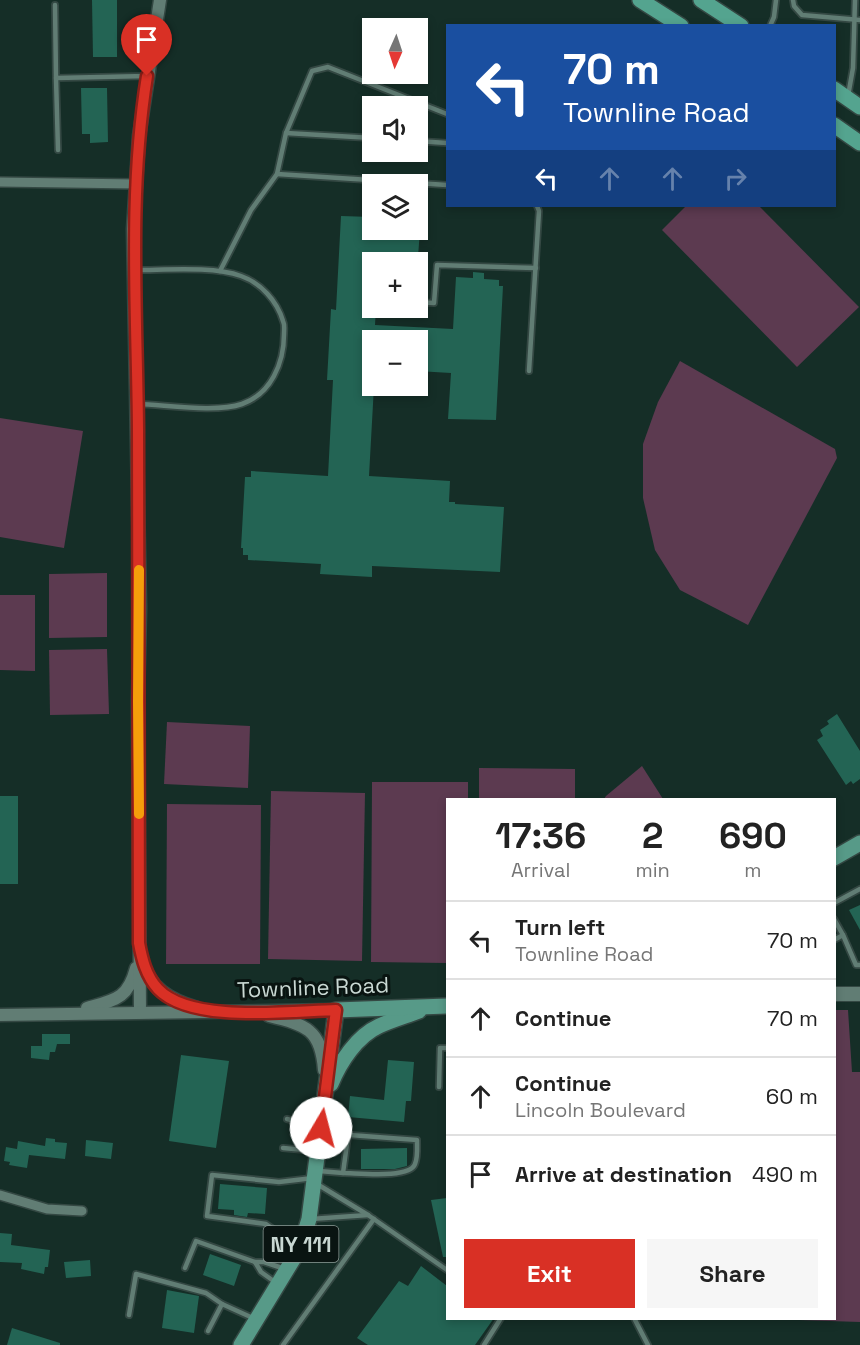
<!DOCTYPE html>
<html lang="en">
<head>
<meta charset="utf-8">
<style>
  body { margin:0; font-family:"Space Grotesk",sans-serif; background:#f6f6f6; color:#222; height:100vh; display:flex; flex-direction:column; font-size:22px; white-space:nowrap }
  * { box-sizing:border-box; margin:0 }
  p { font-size:20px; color:#767676 }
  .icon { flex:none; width:33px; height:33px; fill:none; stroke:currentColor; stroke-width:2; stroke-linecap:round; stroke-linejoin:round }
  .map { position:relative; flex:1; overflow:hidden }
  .side { position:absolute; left:446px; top:798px; width:390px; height:522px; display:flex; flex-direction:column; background:#fff; border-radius:0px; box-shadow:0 3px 9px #0003 }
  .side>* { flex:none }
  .top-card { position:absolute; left:446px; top:24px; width:390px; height:183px; border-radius:0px; box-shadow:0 3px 9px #0003; background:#1a4fa0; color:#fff; overflow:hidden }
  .needle { width:39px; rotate:183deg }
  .controls { position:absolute; left:362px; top:18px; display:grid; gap:12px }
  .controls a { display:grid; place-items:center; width:66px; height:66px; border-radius:0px; background:#fff; box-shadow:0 3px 9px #0003; font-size:30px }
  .pin { position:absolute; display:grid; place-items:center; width:51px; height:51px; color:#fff; margin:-62px -26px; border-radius:50% 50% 50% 0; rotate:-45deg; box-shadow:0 0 6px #0007 }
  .pin .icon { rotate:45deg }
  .me { position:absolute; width:66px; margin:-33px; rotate:8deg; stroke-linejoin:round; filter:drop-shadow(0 0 4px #0008) }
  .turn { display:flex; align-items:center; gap:21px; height:126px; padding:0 18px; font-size:27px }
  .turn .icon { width:78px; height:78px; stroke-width:2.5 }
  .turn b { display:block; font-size:42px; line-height:51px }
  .lanes { display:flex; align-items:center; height:57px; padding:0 18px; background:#0003; justify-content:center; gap:30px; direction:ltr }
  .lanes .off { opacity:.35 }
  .eta { display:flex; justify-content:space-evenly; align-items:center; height:102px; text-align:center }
  .eta b { font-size:36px; font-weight:600; line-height:42px }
  .primary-button { display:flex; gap:12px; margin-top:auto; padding:12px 18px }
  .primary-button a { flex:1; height:69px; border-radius:0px; background:#d93025; color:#fff; font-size:24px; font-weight:600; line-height:69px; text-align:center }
  .primary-button a+a { background:#f6f6f6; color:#222 }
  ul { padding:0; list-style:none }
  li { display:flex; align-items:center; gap:18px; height:78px; padding:0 18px; border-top:2px solid #e0e0e0 }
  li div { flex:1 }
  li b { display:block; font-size:22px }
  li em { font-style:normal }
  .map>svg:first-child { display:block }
  .green { fill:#5c3a50 }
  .building { fill:#236454 }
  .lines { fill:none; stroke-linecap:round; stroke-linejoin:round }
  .service-casing { stroke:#344843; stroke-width:8 }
  .minor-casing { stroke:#344843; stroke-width:12 }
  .tertiary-casing { stroke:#344843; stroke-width:15 }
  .secondary-casing { stroke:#344843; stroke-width:16 }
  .primary-casing { stroke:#344843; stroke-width:18 }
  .trunk-casing { stroke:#344843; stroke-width:18 }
  .service { stroke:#617d74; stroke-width:4.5 }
  .minor { stroke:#617d74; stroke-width:9 }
  .tertiary { stroke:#617d74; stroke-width:12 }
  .secondary { stroke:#617d74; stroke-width:14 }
  .primary { stroke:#579a88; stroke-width:15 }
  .trunk { stroke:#54a48f; stroke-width:15 }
  .route-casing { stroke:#8d1f18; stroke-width:15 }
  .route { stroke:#d93025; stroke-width:10 }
  .slow { stroke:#f59e0b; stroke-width:10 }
  .labels { text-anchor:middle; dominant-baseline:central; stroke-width:6; stroke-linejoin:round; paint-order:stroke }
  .shield { fill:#091411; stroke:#8f9d99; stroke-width:1.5 }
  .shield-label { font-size:21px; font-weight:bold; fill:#c9d8d3 }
  .street-label { font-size:22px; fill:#c9d8d3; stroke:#091411 }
</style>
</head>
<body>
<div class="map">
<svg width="860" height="1345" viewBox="0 0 860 1345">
  <rect width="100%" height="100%" fill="#152e27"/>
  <g class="green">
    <path d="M686,206H759L859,307L797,367L662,230Z"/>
    <path d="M680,361L835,449L837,458L748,625L680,590L655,550L643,498V444L658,402Z"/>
    <path d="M0,418L83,431L64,548L0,537Z"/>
    <path d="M107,573V637L49,638V574Z"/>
    <path d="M0,595H35V671L0,670Z"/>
    <path d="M107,649L109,714L50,715L49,650Z"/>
    <path d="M167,722L250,726L248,788L164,784Z"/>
    <path d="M642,766L663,799H604L606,796Z"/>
    <path d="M479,768L575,769V799H479Z"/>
    <path d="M372,782H468V799L447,800V963L371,962Z"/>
    <path d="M271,791L365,793L362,961L268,959Z"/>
    <path d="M167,804L261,805L260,964H166Z"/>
    <path d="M834,1010H848L852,1072H860V1322L768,1319L834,1318Z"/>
  </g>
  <g class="building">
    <path d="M92,0H117V57H93Z"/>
    <path d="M81,88H107L108,142L90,143V134H82Z"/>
    <path d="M341,216L372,217V230H420L418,257L379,255V262H372V308H376L375,325L453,329L456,277L473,278V272L484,273V279L499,280V286H503L496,420L448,419L451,373L417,371V340H372V386H374L369,476L450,481L449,502H455V504L504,507L500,572L372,566V577L320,574L321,564L248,560V555H243V548H241L245,477H251V471L328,476L333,380H327L331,309L336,310Z"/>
    <path d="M837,714L860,751V779L853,784L851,781L846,785L817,740L823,736L820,730L829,724L827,721Z"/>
    <rect x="0" y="796" width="18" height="88"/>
    <path d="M860,905V930L849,910Z"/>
    <path d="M42,1034H70V1044H57L55,1052H50L49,1060L31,1058V1046H42Z"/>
    <path d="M181,1055L229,1061L216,1148L169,1141Z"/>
    <path d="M388,1060L414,1062L411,1101H406L404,1122L348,1117L350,1096L384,1100Z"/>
    <path d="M46,1138L55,1139V1142L67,1143L65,1159L29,1155L27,1168L9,1165L10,1162L4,1161L6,1147L17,1149L18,1141L45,1146Z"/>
    <path d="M86,1140L113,1143L111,1159L85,1156Z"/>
    <path d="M407,1148V1166L395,1169H361V1149Z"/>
    <path d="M220,1184L267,1188L265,1214L248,1213L247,1217L234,1215V1210L218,1209Z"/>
    <path d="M447,1198V1257H443L431,1200Z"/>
    <path d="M0,1233L12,1234L11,1245L50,1250L48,1267H45L44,1274L21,1269L22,1263L0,1262Z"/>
    <path d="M210,1254L241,1265L234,1286L203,1275Z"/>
    <path d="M90,1260L91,1276L66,1278L64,1262Z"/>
    <path d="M421,1266L447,1286V1318H494L475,1345H368L357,1338L399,1281L408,1286Z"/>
    <path d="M167,1290L199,1296L194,1333L162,1328Z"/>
    <path d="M12,1328L60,1343V1345H7Z"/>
  </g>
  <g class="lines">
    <defs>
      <g id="service">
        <path d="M793,0L794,6L802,15L860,20"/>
        <path d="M55,5L56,78L147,76"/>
        <path d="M770,26L774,17L776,0"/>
        <path d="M56,78L58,150"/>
        <path d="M848,96L853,68L855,0"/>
        <path d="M286,133L372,138"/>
        <path d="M417,141L447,143"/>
        <path d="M277,174L447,185"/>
        <path d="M136,270C166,270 213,266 241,276C261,283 277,301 283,321C285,325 284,330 284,334C284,363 271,394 242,404C216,413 167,405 138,404"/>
        <path d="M220,271L251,210L277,174L286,133L312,71L328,67L447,114"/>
        <path d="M417,302L434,303L437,265L536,268"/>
        <path d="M529,371L539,211L537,206"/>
        <path d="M834,903L860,889"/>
        <path d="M834,919L843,935"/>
        <path d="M834,940L843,935L856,965H860"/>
        <path d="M439,1087L440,1048H447"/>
        <path d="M287,1119L319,1127"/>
        <path d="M323,1133L417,1140C417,1148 418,1157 415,1164C410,1179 358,1173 343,1173L348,1136"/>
        <path d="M283,1148L316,1151"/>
        <path d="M319,1171L343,1173"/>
        <path d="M317,1184L368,1215L447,1270"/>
        <path d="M311,1219L368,1215"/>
        <path d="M298,1246L266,1224L207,1216L212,1175L279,1182L313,1178"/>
        <path d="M185,1268L196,1241L255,1262"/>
        <path d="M275,1282L261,1272L255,1262H264L285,1269"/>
        <path d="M129,1315L136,1274L206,1293L222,1304L255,1319"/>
        <path d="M634,1318L648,1345"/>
        <path d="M208,1331L222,1304"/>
        <path d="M283,1345L374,1219"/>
        <path d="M484,1345L501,1318"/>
      </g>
      <g id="minor">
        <path d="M0,182L136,184"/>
        <path d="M0,1195L47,1209L82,1211"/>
      </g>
      <g id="tertiary">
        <path d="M142,959C148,988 171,1000 197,1008"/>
        <path d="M87,1008C115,1000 128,999 136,968"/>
        <path d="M140,1012L138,701L140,608L133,229L139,136L160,0"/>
        <path d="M0,1015L336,1010"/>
        <path d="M269,1016C306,1025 321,1029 324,1070"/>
      </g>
      <path id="secondary" d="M834,994H860"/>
      <g id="primary">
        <path d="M834,858L860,843"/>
        <path d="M331,1084C340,1062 357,1036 379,1026C392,1020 406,1016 419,1011"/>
        <path d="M241,1345L300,1248L309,1219L336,1010L447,1006"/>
      </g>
      <g id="trunk">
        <path d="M640,0L681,26"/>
        <path d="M701,0L741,26"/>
        <path d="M834,89L860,107"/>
        <path d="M834,125L860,143"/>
      </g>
    </defs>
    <use href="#service" class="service-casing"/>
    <use href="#minor" class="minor-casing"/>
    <use href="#tertiary" class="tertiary-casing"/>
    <use href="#secondary" class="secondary-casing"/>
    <use href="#primary" class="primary-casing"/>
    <use href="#trunk" class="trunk-casing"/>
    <use href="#service" class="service"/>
    <use href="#minor" class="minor"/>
    <use href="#tertiary" class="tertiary"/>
    <use href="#secondary" class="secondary"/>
    <use href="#primary" class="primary"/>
    <use href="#trunk" class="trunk"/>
  </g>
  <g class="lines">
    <defs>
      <path id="route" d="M147,76C128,195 137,310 138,429C139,601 139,772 139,943C142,959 146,976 158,989C191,1024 291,1011 336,1010L321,1128"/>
    </defs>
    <use href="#route" class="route-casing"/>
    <use href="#route" class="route"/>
    <path class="slow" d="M139,814L138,701L139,570"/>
  </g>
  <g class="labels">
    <rect class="shield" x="263.5" y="1226" width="75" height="36" rx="4.5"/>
    <g class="shield-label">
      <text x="301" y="1244">NY 111</text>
    </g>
    <g class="street-label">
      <text transform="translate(313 987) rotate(-2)">Townline Road</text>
    </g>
  </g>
</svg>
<div class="controls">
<a><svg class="needle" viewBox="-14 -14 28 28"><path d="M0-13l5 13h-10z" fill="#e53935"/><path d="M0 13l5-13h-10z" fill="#767676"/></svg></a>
<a><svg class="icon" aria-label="sound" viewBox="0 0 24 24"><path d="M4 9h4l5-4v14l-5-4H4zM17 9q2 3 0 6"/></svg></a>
<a><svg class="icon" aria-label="layers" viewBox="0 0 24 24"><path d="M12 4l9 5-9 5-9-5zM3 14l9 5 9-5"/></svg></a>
<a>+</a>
<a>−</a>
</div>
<div class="pin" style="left:147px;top:76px;background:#d93025"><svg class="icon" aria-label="arrive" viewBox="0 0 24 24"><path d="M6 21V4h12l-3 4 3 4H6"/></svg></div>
<svg class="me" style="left:321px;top:1128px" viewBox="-20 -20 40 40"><circle r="19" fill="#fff"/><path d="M0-13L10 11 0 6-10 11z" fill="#d93025"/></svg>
<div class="top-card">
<div class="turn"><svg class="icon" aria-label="left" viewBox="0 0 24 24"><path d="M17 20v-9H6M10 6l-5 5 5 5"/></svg><div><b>70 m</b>Townline Road</div></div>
<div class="lanes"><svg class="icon" aria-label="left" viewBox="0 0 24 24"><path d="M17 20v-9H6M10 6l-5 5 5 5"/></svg><svg class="icon off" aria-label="ahead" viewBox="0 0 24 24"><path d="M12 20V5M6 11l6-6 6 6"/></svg><svg class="icon off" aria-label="ahead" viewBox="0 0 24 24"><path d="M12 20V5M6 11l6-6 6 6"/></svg><svg class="icon off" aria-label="right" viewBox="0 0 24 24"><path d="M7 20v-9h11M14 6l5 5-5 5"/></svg></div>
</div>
<section class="side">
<div class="eta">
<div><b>17:36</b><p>Arrival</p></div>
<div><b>2</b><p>min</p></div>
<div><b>690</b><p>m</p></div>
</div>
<ul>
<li><svg class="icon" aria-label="left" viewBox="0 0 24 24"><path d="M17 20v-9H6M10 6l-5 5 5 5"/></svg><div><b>Turn left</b><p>Townline Road</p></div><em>70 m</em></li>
<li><svg class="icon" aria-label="ahead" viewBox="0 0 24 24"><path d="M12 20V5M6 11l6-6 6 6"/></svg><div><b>Continue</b></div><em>70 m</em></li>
<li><svg class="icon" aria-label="ahead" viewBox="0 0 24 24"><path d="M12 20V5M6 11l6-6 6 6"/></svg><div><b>Continue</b><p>Lincoln Boulevard</p></div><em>60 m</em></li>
<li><svg class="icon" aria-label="arrive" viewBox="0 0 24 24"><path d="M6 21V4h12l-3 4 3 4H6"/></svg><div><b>Arrive at destination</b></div><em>490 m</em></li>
</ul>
<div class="primary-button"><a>Exit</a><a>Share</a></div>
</section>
</div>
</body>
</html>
